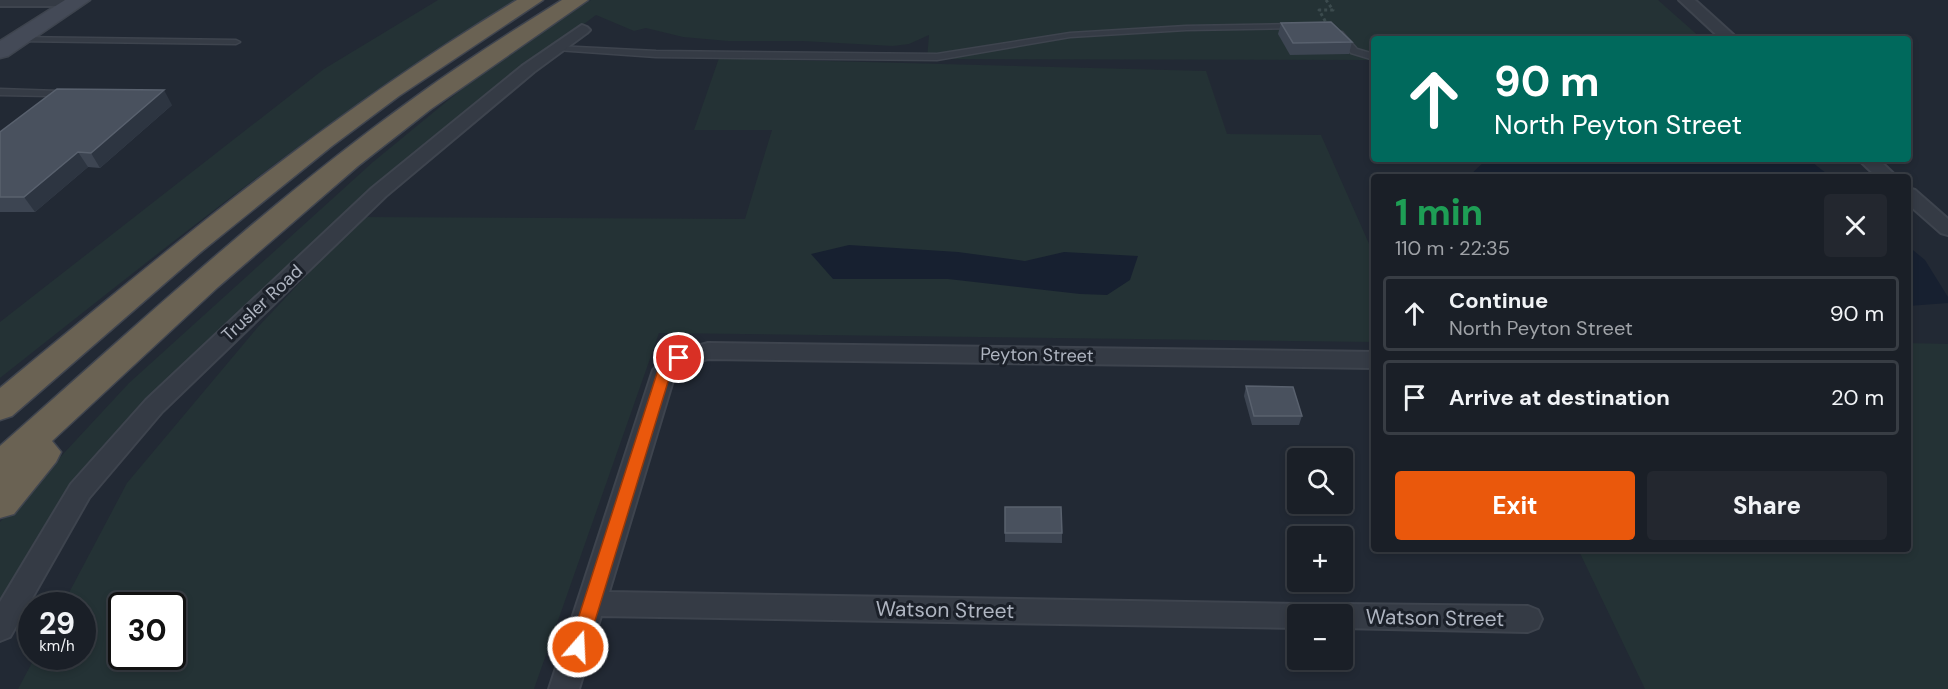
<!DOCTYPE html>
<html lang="en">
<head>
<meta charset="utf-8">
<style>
  body { margin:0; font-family:"DM Sans",sans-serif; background:#23272f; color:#f1f3f6; height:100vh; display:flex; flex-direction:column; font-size:22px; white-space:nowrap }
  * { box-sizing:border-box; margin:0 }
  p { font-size:20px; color:#9fa2a7 }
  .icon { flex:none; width:33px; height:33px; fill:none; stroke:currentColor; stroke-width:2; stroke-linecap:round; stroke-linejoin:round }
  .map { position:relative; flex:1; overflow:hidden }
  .sheet { position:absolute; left:1371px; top:174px; width:540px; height:378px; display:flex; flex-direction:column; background:#1a1f27; border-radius:6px; box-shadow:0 3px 9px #0003,0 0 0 2px #383d44 }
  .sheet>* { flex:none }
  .hud { position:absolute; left:1371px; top:36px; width:540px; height:126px; border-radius:6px; box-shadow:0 3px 9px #0003,0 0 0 2px #383d44; background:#00695c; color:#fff; overflow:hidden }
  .controls { position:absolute; left:1287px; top:448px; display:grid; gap:12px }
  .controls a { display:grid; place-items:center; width:66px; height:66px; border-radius:6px; background:#1a1f27; box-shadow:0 3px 9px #0003,0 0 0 2px #383d44; font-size:30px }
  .speed { position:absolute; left:18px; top:592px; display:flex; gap:12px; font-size:30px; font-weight:700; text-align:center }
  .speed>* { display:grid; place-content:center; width:78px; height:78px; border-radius:50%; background:#1a1f27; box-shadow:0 3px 9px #0003,0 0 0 2px #383d44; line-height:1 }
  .speed small { font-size:15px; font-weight:400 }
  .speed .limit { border:3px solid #111; border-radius:9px; background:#fff; color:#111 }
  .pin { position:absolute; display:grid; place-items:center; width:51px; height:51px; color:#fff; margin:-26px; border:3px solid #fff; border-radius:50%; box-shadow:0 2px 6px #0007 }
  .me { position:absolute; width:66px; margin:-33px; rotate:19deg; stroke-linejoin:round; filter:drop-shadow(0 0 4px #0008) }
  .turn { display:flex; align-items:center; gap:21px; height:126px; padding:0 24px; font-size:27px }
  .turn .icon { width:78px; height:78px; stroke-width:2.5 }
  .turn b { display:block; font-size:42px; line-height:51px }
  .round { display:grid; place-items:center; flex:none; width:63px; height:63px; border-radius:6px; background:#23272f }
  .head { display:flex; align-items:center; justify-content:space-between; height:102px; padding:0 24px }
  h1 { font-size:36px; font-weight:800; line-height:45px; color:#1e9e55 }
  .action { display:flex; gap:12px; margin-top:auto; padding:12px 24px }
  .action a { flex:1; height:69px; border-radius:6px; background:#ea580c; color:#fff; font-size:24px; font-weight:800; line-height:69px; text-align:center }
  .action a+a { background:#23272f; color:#f1f3f6 }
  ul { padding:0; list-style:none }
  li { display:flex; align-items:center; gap:18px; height:75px; margin:0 12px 9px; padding:0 12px; border:3px solid #383d44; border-radius:6px }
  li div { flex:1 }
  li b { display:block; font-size:22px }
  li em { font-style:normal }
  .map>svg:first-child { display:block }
  .green { fill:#243235; fill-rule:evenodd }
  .water { fill:#172030 }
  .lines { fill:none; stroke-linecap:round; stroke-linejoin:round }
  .service-casing { stroke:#3e444e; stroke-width:3 }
  .minor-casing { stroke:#3e444e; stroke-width:4 }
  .secondary-casing { stroke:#3e444e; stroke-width:3 }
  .motorway-casing { stroke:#40454f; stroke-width:3 }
  .path { stroke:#3c4b4e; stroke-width:3; stroke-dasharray:3 3; stroke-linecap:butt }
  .service { fill:#353b45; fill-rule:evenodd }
  .minor { fill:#353b45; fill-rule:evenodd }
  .secondary { fill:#444a57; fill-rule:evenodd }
  .motorway { fill:#6a6253; fill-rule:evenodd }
  .wall { fill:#3d4552 }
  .shaded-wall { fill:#2d3541 }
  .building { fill:#49515e; stroke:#59616e; stroke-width:1.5 }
  .route { fill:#ea580c; stroke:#983908; stroke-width:1.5 }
  .labels { text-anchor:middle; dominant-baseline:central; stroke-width:6; stroke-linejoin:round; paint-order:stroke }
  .street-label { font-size:18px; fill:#afb5c1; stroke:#1b2029 }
  .near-street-label { font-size:21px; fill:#afb5c1; stroke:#1b2029 }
</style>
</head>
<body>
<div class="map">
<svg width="1948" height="689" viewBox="0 0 1948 689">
  <rect width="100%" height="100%" fill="#222934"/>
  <g class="green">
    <path d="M438,0H519C334,109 168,246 0,378V322L324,69Z"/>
    <path d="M591,0H1658L1702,39H1374V60L927,59L929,35L909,44L893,46L802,41H728L683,37L646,28L634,31L596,15L466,112L67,494L37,537L0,601V522L129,383L373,162L474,79L537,34Z"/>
    <path d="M719,58L1206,71L1227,134L1321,135L1374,255V342L659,333L534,689H18L35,657H82V606H62L127,483L257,328L362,217L745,219L772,130H694ZM122,606H172V657H122Z"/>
    <path d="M1908,343L1948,344V689H1645L1578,549H1908Z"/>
  </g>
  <g class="water">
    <path d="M1499,159H1808L1831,177H1468L1486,160Z"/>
    <path d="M849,245L958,252L1025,261L1064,252L1138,256L1130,280L1107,295L1080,294L948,279H833L811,254Z"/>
    <path d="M1908,246L1925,260L1948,297V303L1908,306Z"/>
  </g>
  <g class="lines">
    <defs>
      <g id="service">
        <path d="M1295,24H1298V28L1186,30L1070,37L937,60L656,57L557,50L553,48L557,46L656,51L937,54L1070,33L1186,26Z"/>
        <path d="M1336,32H1342L1357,49L1374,54V60L1351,53L1336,36Z"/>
        <path d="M15,37L236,40L240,42L236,44L18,41H15Z"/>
        <path d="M0,89L58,91L62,94L51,103L47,100L50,96L0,95Z"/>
      </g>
      <g id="minor">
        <path d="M0,0H81L82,2L75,6H0Z"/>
        <path d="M1679,0H1695L1738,39H1721Z"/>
        <path d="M582,25L587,27L590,30L587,33L534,72L386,196L162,412L89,498L10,637L0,641V602L71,484L146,400L372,188L522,66Z"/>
        <path d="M1858,159H1878L1897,177H1877Z"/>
        <path d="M1908,188L1915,190L1948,219V235L1941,233L1908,204Z"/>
        <path d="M708,343L1374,352V368L708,359L687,364L675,374L609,592L1298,604L1308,607L1312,615H1298V628L601,616L579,689H549L653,370L671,353Z"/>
        <path d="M1342,604L1528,606L1538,610L1542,619L1538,628L1528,632L1342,628V615H1328L1332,607Z"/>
      </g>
      <path id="secondary" d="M65,0H90L8,56L0,58V41Z"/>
      <g id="motorway">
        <path d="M517,0H543L399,96L332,146L202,251L12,416L0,420V388C167,250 331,112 517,0Z"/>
        <path d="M562,0H588L431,109L358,166L218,287L52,441L61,452L56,462L14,514L0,518V446C135,327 268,203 414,98C462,63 512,31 562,0Z"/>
      </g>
    </defs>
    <use href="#service" class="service-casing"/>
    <use href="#minor" class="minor-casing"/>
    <use href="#secondary" class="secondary-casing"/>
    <use href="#motorway" class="motorway-casing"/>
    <path class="path" d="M1326,0L1333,10H1319L1328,26"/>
    <use href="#service" class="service"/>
    <use href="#minor" class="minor"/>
    <use href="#secondary" class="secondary"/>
    <use href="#motorway" class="motorway"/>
  </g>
  <g class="wall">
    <path d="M1281,23L1352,42L1349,54L1290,55L1278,34Z"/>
    <path d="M172,105L100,168L88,167L35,212H0V132Z"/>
    <path d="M1246,386L1302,416L1299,425H1252L1244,396Z"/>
    <path d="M1005,507L1062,533V543L1005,542Z"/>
  </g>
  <g class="shaded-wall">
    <path d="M164,90L172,105L100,168L91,153Z"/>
    <path d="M78,152L88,167L35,212L24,197Z"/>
  </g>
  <g class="building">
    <path d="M1331,22L1352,42L1293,43L1281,23Z"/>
    <path d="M57,89L164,90L91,153L78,152L24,197H0V132Z"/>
    <path d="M1246,386L1293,387L1302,416H1254Z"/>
    <path d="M1005,507H1061L1062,533H1005Z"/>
  </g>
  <path class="route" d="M679,354L686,358L671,372L587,647L585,652L578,655L572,652L569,647L658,370Z"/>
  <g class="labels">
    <g class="street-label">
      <text transform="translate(262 303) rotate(-43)">Trusler Road</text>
      <text transform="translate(1037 355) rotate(1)">Peyton Street</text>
    </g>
    <g class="near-street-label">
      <text transform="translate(945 610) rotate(1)">Watson Street</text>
      <text transform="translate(1435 618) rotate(1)">Watson Street</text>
    </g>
  </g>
</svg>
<div class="controls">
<a><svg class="icon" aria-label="search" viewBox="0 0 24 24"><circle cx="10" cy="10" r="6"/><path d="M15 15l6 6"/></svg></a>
<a>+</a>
<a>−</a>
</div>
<div class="speed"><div>29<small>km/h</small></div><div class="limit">30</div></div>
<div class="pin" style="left:679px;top:358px;background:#d93025"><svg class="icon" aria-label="arrive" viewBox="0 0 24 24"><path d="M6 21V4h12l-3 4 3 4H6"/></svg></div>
<svg class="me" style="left:578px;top:647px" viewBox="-20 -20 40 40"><circle r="17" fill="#ea580c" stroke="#fff" stroke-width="3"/><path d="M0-11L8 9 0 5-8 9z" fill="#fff"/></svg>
<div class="hud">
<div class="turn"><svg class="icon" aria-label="ahead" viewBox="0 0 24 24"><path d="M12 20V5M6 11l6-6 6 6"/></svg><div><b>90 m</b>North Peyton Street</div></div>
</div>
<section class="sheet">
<div class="head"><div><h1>1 min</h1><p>110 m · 22:35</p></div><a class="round"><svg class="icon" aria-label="close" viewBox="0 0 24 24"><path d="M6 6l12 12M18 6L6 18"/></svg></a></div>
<ul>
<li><svg class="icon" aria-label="ahead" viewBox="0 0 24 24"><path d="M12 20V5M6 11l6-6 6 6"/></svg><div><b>Continue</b><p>North Peyton Street</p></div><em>90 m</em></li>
<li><svg class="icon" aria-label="arrive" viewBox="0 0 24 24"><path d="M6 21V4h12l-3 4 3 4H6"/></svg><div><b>Arrive at destination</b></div><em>20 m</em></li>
</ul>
<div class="action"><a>Exit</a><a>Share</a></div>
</section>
</div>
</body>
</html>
